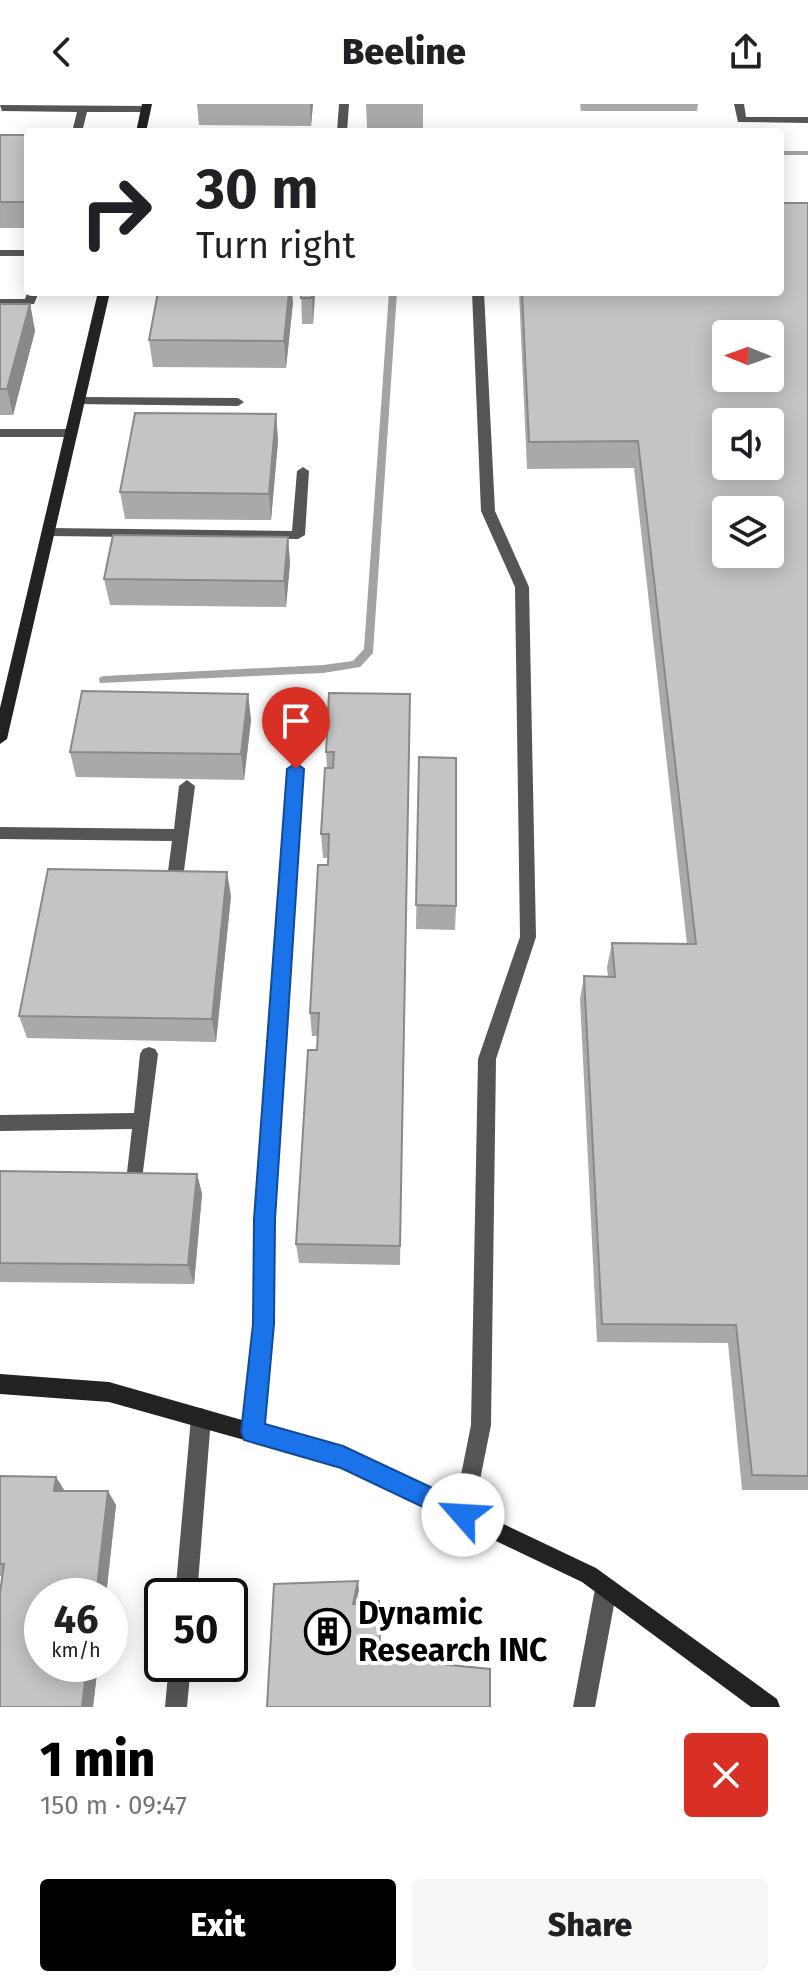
<!DOCTYPE html>
<html lang="en">
<head>
<meta charset="utf-8">
<style>
  body { margin:0; font-family:"Fira Sans",sans-serif; background:#f6f6f6; color:#202124; height:100vh; display:flex; flex-direction:column; font-size:30px; white-space:nowrap }
  * { box-sizing:border-box; margin:0 }
  p { font-size:26px; color:#757577 }
  .icon { flex:none; width:44px; height:44px; fill:none; stroke:currentColor; stroke-width:2; stroke-linecap:round; stroke-linejoin:round }
  .map { position:relative; height:1603px; overflow:hidden }
  .side { display:flex; flex-direction:column; background:#fff; flex:1 }
  .side>* { flex:none }
  .banner { position:absolute; left:24px; top:24px; width:760px; height:168px; border-radius:8px; box-shadow:0 4px 20px #0003; background:#fff; color:#202124; overflow:hidden }
  .needle { width:52px; rotate:271deg }
  .buttons { position:absolute; left:712px; top:216px; display:grid; gap:16px }
  .buttons a { display:grid; place-items:center; width:72px; height:72px; border-radius:8px; background:#fff; box-shadow:0 4px 20px #0003; font-size:40px }
  .speed { position:absolute; left:24px; top:1474px; display:flex; gap:16px; font-size:40px; font-weight:700; text-align:center }
  .speed>* { display:grid; place-content:center; width:104px; height:104px; border-radius:50%; background:#fff; box-shadow:0 4px 20px #0003; line-height:1 }
  .speed small { font-size:20px; font-weight:400 }
  .speed .limit { border:4px solid #111; border-radius:12px; background:#fff; color:#111 }
  .pin { position:absolute; display:grid; place-items:center; width:68px; height:68px; color:#fff; margin:-82px -34px; border-radius:50% 50% 50% 0; rotate:-45deg; box-shadow:0 0 8px #0007 }
  .pin .icon { rotate:45deg }
  .me { position:absolute; width:88px; margin:-44px; rotate:296deg; stroke-linejoin:round; filter:drop-shadow(0 0 6px #0008) }
  .turn { display:flex; align-items:center; gap:28px; height:168px; padding:0 40px; font-size:36px }
  .turn .icon { width:104px; height:104px; stroke-width:2.5 }
  .turn b { display:block; font-size:56px; line-height:68px }
  .round { display:grid; place-items:center; flex:none; width:84px; height:84px; border-radius:8px; background:#f6f6f6 }
  .summary { display:flex; align-items:center; justify-content:space-between; height:136px; padding:0 40px }
  h1 { font-size:48px; font-weight:800; line-height:60px; color:#000 }
  .action { display:flex; gap:16px; margin-top:auto; padding:16px 40px }
  .action a { flex:1; height:92px; border-radius:8px; background:#000; color:#fff; font-size:32px; font-weight:800; line-height:92px; text-align:center }
  .action a+a { background:#f6f6f6; color:#202124 }
  header { display:flex; justify-content:space-between; align-items:center; height:104px; padding:0 40px; background:#fff; font-size:36px; font-weight:800 }
  .map>svg:first-child { display:block }
  .lines { fill:none; stroke-linecap:round; stroke-linejoin:round }
  .stream { fill:#a3a3a3; fill-rule:evenodd }
  .lane { fill:#555; fill-rule:evenodd }
  .secondary { fill:#222; fill-rule:evenodd }
  .wall { fill:#a9a9a9 }
  .shaded-wall { fill:#898989 }
  .building { fill:#c4c4c4; stroke:#898989; stroke-width:2; fill-rule:evenodd }
  .route { fill:#1a73e8; stroke:#114b97; stroke-width:2 }
  .labels { text-anchor:middle; dominant-baseline:central; stroke-width:8; stroke-linejoin:round; paint-order:stroke }
  .near-poi-label { font-size:32px; font-weight:bold; fill:#000; stroke:#fff; text-anchor:start }
</style>
</head>
<body>
<header><svg class="icon" aria-label="back" viewBox="0 0 24 24"><path d="M15 5l-7 7 7 7"/></svg>Beeline<svg class="icon" aria-label="share" viewBox="0 0 24 24"><path d="M12 15V3M7 8l5-5 5 5M5 13v7h14v-7"/></svg></header>
<div class="map">
<svg width="808" height="1603" viewBox="0 0 808 1603">
  <rect width="100%" height="100%" fill="#fff"/>
  <g class="lines">
    <g class="stream">
      <rect x="780" y="47" width="28" height="4"/>
      <path d="M389,188H397L373,549L360,563L323,569L100,579L99,576L100,573L104,572L323,561L353,557L364,545Z"/>
    </g>
    <g class="lane">
      <path d="M339,0H349L347,28H337Z"/>
      <path d="M734,0H744L746,13H808V19L738,18Z"/>
      <path d="M0,1L146,2L151,5L146,8H87L82,28H72L77,8L2,7Z"/>
      <rect x="0" y="146" width="28" height="6"/>
      <path d="M28,187L39,188L34,200L0,201V195H25Z"/>
      <path d="M472,188H484L495,407L529,483L536,833L496,955L491,1321L473,1411L470,1418L463,1421L456,1418L453,1411L471,1321L478,955L520,833L515,483L481,407Z"/>
      <path d="M79,293L238,294L244,298L238,302L75,300L73,297Z"/>
      <path d="M0,325H72L78,329L72,333H0Z"/>
      <path d="M303,363L309,367L305,431L298,435L49,432L42,428L49,424L292,427L297,367Z"/>
      <path d="M296,659L303,665L274,1115L273,1220L262,1328L259,1335L252,1338L245,1335L242,1328L253,1220L256,1115L289,665Z"/>
      <path d="M187,676L195,682L182,782L180,786H168L166,782L172,737L0,735V723L174,725L179,682Z"/>
      <path d="M149,943L155,945L158,950L141,1083L135,1085L129,1083L126,1077L132,1025L0,1027V1011L134,1009L140,950L143,945Z"/>
      <path d="M201,1304L208,1307L211,1314L197,1492H175L191,1314L194,1307Z"/>
      <path d="M606,1474L613,1478L617,1485L595,1603H573L595,1485L599,1478Z"/>
      <path d="M169,1560H191L187,1603H165Z"/>
    </g>
    <g class="secondary">
      <path d="M142,0H152L146,28H136Z"/>
      <path d="M98,188H110L7,635L0,640V604Z"/>
      <path d="M0,1270L109,1278L350,1347L596,1464L777,1595L780,1603H751L582,1478L341,1363L109,1298L0,1290Z"/>
    </g>
  </g>
  <g class="wall">
    <path d="M197,0H313L311,22L199,21Z"/>
    <path d="M366,0H423V24H367Z"/>
    <path d="M580,0H698L697,7H581Z"/>
    <rect x="0" y="31" width="28" height="93"/>
    <path d="M808,99V1386H742L728,1239L597,1238L580,895L584,872L608,873L607,863L612,839L687,840L634,364L527,365L519,188H780Z"/>
    <path d="M301,188H315L313,220H302Z"/>
    <path d="M293,198L286,264L153,263L149,236Z"/>
    <path d="M0,200H30L35,227L13,311H0Z"/>
    <path d="M276,310L278,337L271,416L125,415L120,388Z"/>
    <path d="M288,433L290,459L286,503L110,501L104,475Z"/>
    <path d="M248,590L251,616L244,676L76,673L70,648Z"/>
    <path d="M410,590L400,1161L299,1159L296,1140L317,946L318,932H312L310,909L328,754H323L321,730L327,664L326,648Z"/>
    <path d="M419,653L456,802L455,826L416,825Z"/>
    <path d="M231,792L216,938L27,934L19,912Z"/>
    <path d="M0,1067L197,1070L202,1090L194,1180L0,1178Z"/>
    <path d="M0,1372L56,1373L65,1387L116,1401L106,1492H42L98,1560L93,1603H0L2,1473L0,1472Z"/>
  </g>
  <g class="shaded-wall">
    <path d="M310,0H313L311,22Z"/>
    <path d="M289,188H292L293,198L286,264L284,237Z"/>
    <path d="M312,188H315V191L313,220Z"/>
    <path d="M30,200L35,227L13,311L7,285Z"/>
    <path d="M276,310L278,337L271,416L269,390Z"/>
    <path d="M288,433L290,459L286,503L284,477Z"/>
    <path d="M248,590L251,616L244,676L241,650Z"/>
    <path d="M227,768L231,792L216,938L212,915Z"/>
    <path d="M197,1070L202,1090L194,1180L188,1161Z"/>
    <path d="M56,1373L65,1388L54,1387Z"/>
    <path d="M108,1387L116,1401L106,1492H96Z"/>
    <path d="M358,1477L359,1486L354,1508L353,1500Z"/>
    <path d="M87,1560H98L93,1603H82Z"/>
  </g>
  <g class="building">
    <rect x="0" y="31" width="28" height="67"/>
    <path d="M780,99H808V1372L752,1371L736,1221L602,1220L584,872L615,873L612,839L696,840L638,337L529,338L522,188H780ZM726,230H770V274H726ZM726,318H770V362H726ZM726,406H770V450H726Z"/>
    <path d="M158,188H289L284,237L149,236Z"/>
    <path d="M301,188H312L311,194H301Z"/>
    <path d="M0,200H30L7,285H0Z"/>
    <path d="M135,309L276,310L269,390L120,388Z"/>
    <path d="M113,431L288,433L284,477L104,475Z"/>
    <path d="M82,587L248,590L241,650L70,648Z"/>
    <path d="M329,589L410,590L400,1142L296,1140L308,946H317L319,909H310L318,761H328L329,730H321L325,664H333L334,648H326Z"/>
    <path d="M419,653L456,654V802L416,801Z"/>
    <path d="M48,765L227,768L212,915L19,912Z"/>
    <path d="M0,1067L197,1070L188,1161L0,1159Z"/>
    <path d="M0,1372L56,1373L54,1387H108L96,1492H42V1560H87L82,1603H0V1489L4,1460H0Z"/>
    <path d="M358,1477L353,1500L379,1497L380,1543L419,1539L430,1559L490,1565V1603H267L274,1480Z"/>
  </g>
  <path class="route" d="M296,659L304,665L275,1115L274,1220L265,1320L343,1342L471,1402L474,1411L471,1419L463,1422L341,1364L244,1336L241,1328L253,1220L254,1115L287,665Z"/>
  <defs>
    <symbol id="building-ring" viewBox="-11 -11 22 22"><circle r="9.5" fill="#fff" stroke="#000" stroke-width="1.5"/><path d="M-4-6H4V6H1V3H-1V6H-4ZM-2.5-4.3h1.7v1.8h-1.7ZM.8-4.3h1.7v1.8H.8ZM-2.5-1h1.7V.8h-1.7ZM.8-1h1.7V.8H.8Z" fill="#000"/></symbol>
  </defs>
  <g fill-rule="evenodd">
    <use href="#building-ring" x="302" y="1502" width="51" height="51"/>
  </g>
  <g class="labels">
    <g class="near-poi-label">
      <text x="358" y="1509">Dynamic<tspan x="358" dy="37">Research INC</tspan></text>
    </g>
  </g>
</svg>
<div class="buttons">
<a><svg class="needle" viewBox="-14 -14 28 28"><path d="M0-13l5 13h-10z" fill="#e53935"/><path d="M0 13l5-13h-10z" fill="#757577"/></svg></a>
<a><svg class="icon" aria-label="sound" viewBox="0 0 24 24"><path d="M4 9h4l5-4v14l-5-4H4zM17 9q2 3 0 6"/></svg></a>
<a><svg class="icon" aria-label="layers" viewBox="0 0 24 24"><path d="M12 4l9 5-9 5-9-5zM3 14l9 5 9-5"/></svg></a>
</div>
<div class="speed"><div>46<small>km/h</small></div><div class="limit">50</div></div>
<div class="pin" style="left:296px;top:665px;background:#d93025"><svg class="icon" aria-label="arrive" viewBox="0 0 24 24"><path d="M6 21V4h12l-3 4 3 4H6"/></svg></div>
<svg class="me" style="left:463px;top:1411px" viewBox="-20 -20 40 40"><circle r="19" fill="#fff"/><path d="M0-13L10 11 0 6-10 11z" fill="#1a73e8"/></svg>
<div class="banner">
<div class="turn"><svg class="icon" aria-label="right" viewBox="0 0 24 24"><path d="M7 20v-9h11M14 6l5 5-5 5"/></svg><div><b>30 m</b>Turn right</div></div>
</div>
</div>
<section class="side">
<div class="summary"><div><h1>1 min</h1><p>150 m · 09:47</p></div><a class="round" style="background:#d93025;color:#fff"><svg class="icon" aria-label="close" viewBox="0 0 24 24"><path d="M6 6l12 12M18 6L6 18"/></svg></a></div>
<div class="action"><a>Exit</a><a>Share</a></div>
</section>
</body>
</html>
